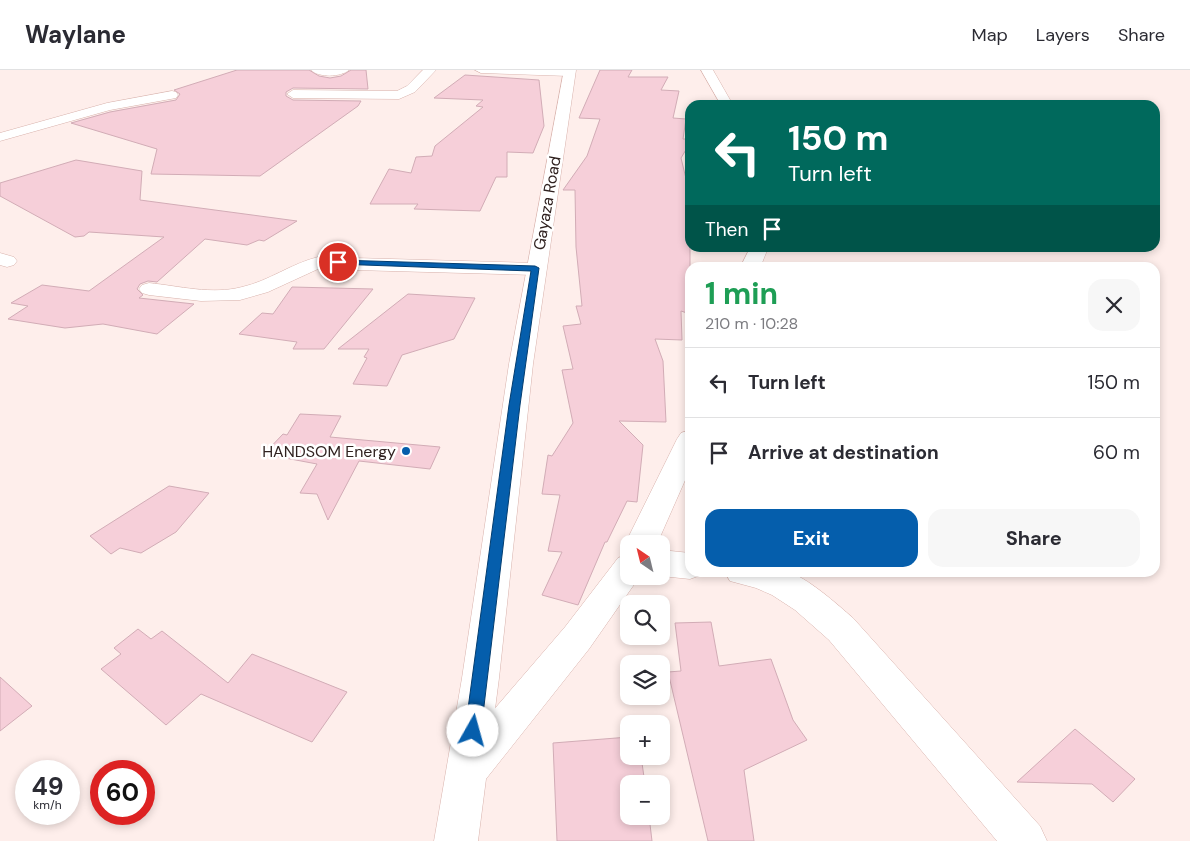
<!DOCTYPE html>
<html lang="en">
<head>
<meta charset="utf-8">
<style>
  body { margin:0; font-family:"DM Sans",sans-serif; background:#f7f7f7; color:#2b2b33; height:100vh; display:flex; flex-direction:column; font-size:19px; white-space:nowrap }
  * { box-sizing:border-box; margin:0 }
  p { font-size:16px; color:#7c7c81 }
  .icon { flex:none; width:28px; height:28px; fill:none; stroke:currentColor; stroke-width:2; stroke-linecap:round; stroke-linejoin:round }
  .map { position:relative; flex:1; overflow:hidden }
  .side { position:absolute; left:685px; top:192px; width:475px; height:315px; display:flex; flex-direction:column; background:#fff; border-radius:15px; box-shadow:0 2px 8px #0003 }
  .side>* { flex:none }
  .guide { position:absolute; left:685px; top:30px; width:475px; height:152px; border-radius:15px; box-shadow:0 2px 8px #0003; background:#00695c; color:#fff; overflow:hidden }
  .needle { width:32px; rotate:325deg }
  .buttons { position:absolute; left:620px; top:465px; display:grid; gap:10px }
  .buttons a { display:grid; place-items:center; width:50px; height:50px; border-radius:10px; background:#fff; box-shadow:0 2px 8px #0003; font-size:25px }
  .speed { position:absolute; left:15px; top:690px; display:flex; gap:10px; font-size:25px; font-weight:700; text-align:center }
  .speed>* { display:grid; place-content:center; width:65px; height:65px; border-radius:50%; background:#fff; box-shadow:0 2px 8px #0003; line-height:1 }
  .speed small { font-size:12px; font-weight:400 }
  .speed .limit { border:8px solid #d22; background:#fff; color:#111 }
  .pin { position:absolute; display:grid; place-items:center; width:42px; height:42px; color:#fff; margin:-21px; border:2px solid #fff; border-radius:50%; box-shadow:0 1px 5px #0007 }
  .me { position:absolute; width:55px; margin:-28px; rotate:7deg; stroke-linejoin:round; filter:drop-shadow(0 0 4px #0008) }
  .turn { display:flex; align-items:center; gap:18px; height:105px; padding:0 20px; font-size:22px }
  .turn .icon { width:65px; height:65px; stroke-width:2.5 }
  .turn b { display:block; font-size:35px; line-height:42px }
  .then { display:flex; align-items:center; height:48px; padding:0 20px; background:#0003; gap:10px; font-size:19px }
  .round { display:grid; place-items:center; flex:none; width:52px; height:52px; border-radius:15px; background:#f7f7f7 }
  .summary { display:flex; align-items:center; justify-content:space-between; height:85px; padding:0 20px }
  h1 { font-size:30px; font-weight:700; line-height:38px; color:#1e9e55 }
  .button { display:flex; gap:10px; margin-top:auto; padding:10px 20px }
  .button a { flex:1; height:58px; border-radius:15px; background:#055eac; color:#fff; font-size:20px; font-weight:700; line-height:58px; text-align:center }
  .button a+a { background:#f7f7f7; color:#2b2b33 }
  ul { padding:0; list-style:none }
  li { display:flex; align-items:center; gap:15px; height:70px; padding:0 20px; border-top:1px solid #e1e1e2 }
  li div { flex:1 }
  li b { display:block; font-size:19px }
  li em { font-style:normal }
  header { display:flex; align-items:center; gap:30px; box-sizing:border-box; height:70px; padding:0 25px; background:#fff; border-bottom:1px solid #e1e1e2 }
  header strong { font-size:24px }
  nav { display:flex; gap:28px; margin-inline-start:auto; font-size:18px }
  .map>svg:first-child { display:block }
  .building { fill:#f6cfd9; stroke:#d2acb6 }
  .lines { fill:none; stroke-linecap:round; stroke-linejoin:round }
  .street-casing { stroke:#d8b2ac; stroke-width:1 }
  .primary-casing { stroke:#d8b2ac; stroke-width:1 }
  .street { fill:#fff; fill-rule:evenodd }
  .primary { fill:#fff; fill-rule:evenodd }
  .route { fill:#055eac; stroke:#033d70 }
  .poi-dot { fill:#055eac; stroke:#fff; stroke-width:2 }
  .labels { text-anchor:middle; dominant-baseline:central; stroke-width:5; stroke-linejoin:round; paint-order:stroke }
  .street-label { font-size:16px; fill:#302220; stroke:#fff }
  .poi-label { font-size:16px; fill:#302220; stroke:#fff; text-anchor:end }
</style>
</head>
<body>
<header>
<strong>Waylane</strong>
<nav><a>Map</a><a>Layers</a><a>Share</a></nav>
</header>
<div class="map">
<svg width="1190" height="771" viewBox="0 0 1190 771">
  <rect width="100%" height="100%" fill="#feeeeb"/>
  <g class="building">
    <path d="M237,0H309L319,6L330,8L341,6L351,0H366L368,19L293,18L286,22V26L293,30L361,31L358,36L260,106L151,104L157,79L71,53L110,42L176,30L180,24L174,20Z"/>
    <path d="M600,0H632L628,7H668L661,20L679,21L673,48L686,49L683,69H690V73L681,88L690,125V244L681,241L682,270L655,269L663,291L666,352L619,351L643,375L637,432L627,431L607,472H605L578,535L542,525L562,482L548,481L560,425L542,424L548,385L552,386L573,353L562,300L573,299L563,256L581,254L576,236H582L576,177L575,120H563L587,86L600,49L579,48Z"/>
    <path d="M465,5L539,10L544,56L533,83L507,82V107H496L480,141L414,139L418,134H370L389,99L411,103L416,87L432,86L435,76L483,37L476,36L483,30L434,28Z"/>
    <path d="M76,90L142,101L140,130L297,151L264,171L259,170L247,175L205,169L157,212L148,211L140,214L137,219L143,225L139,228L194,234L157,264L103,254L65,258L8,249L28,236L11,233L42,215L89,221L164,167L89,162L84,166L75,167L0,126V113Z"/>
    <path d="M292,217L373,219L324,279H293L297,272L239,264L262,243L273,244Z"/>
    <path d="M408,224L475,228L454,269L402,285L387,316L353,314L367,288L364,287L369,279H338Z"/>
    <path d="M300,344L341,346L330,367L440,377L430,399L359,391L328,450L317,424L300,423L317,394L264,384L283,364L287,365Z"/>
    <path d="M169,416L209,423L176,462L141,483L120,478L111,484L90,466Z"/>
    <path d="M711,552L719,596L771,589L793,650L807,670L744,700L754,771H708L668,602L681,601L675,553Z"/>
    <path d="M138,559L151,569L162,561L228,613L252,584L347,622L312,672L201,624L166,655L101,599L121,584L114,578Z"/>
    <path d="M0,607L32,636L0,661Z"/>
    <path d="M1075,659L1135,709L1113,732L1092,714L1017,712Z"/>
    <path d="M629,667V686H641L645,714H629V746H649L652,771H557L553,673Z"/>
  </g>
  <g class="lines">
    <defs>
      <g id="street">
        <path d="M311,0H349C341,7 319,8 311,0Z"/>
        <path d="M423,0H436L415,22L399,29L293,28L287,24L293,20L397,21L407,16Z"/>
        <path d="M475,0H571L575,3L569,6L481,3Z"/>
        <path d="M701,0H713L733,35H721Z"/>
        <path d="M172,21L176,22L178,25L176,28L110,40L0,71V63L107,33Z"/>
        <path d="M750,178H768L760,198H740Z"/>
        <path d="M0,183L14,187L17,191L14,195L7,197L0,195Z"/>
        <path d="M318,187L535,193L542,195L545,199L542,203L535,205L318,199L268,222L240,230L201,231L149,225L142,223L139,219L142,215L149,213C179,216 212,225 242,217C269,211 290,194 318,187Z"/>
        <path d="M690,360V399L657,474H629V480L625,474L677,369L681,363Z"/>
        <path d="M661,480L690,483V502H703L701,505L690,509L661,506Z"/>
        <path d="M629,484V506H640L589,579L482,714L468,720L454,714L448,700L454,686L565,557L618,488Z"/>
        <path d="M725,502C744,502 769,499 787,502C806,506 838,535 853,548L1040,756L1047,771H997L829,570L795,540L772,525L756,518L730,511Z"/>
      </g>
      <path id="primary" d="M564,0H576L533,294L499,608L478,771H434L462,608L509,294Z"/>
    </defs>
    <use href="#street" class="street-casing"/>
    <use href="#primary" class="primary-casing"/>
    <use href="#street" class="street"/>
    <use href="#primary" class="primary"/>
  </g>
  <path class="route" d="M338,190L535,196L539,198L520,335L481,661L479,667L473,669L468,667L465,661L509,335L531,201L336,194V191Z"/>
  <circle class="poi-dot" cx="406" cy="381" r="5"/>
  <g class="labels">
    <g class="street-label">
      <text transform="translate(547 133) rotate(-80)">Gayaza Road</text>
    </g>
    <g class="poi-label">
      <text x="396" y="381">HANDSOM Energy</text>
    </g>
  </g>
</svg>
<div class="buttons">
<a><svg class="needle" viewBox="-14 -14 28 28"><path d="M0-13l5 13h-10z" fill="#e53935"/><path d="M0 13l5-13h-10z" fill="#7c7c81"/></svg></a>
<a><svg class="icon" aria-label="search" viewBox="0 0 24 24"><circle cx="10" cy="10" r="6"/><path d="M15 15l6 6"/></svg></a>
<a><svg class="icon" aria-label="layers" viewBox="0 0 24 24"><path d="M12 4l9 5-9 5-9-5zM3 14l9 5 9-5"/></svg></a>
<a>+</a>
<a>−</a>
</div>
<div class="speed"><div>49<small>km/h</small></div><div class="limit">60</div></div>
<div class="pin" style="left:338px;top:192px;background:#d93025"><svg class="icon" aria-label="arrive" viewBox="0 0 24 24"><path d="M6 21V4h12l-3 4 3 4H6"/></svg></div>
<svg class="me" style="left:473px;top:661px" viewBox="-20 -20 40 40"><circle r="19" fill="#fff"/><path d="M0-13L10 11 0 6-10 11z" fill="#055eac"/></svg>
<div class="guide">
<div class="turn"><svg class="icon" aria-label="left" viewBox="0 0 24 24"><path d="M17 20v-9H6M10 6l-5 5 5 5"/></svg><div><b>150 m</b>Turn left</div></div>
<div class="then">Then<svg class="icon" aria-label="arrive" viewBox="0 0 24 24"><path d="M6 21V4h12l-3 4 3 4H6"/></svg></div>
</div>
<section class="side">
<div class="summary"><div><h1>1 min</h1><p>210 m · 10:28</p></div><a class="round"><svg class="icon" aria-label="close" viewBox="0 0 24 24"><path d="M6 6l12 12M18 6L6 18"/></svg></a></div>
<ul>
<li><svg class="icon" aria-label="left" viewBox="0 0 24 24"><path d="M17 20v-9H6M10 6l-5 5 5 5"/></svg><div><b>Turn left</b></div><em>150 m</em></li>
<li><svg class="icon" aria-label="arrive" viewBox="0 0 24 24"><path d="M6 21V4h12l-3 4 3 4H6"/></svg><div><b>Arrive at destination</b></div><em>60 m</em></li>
</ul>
<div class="button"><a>Exit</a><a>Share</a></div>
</section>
</div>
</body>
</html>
